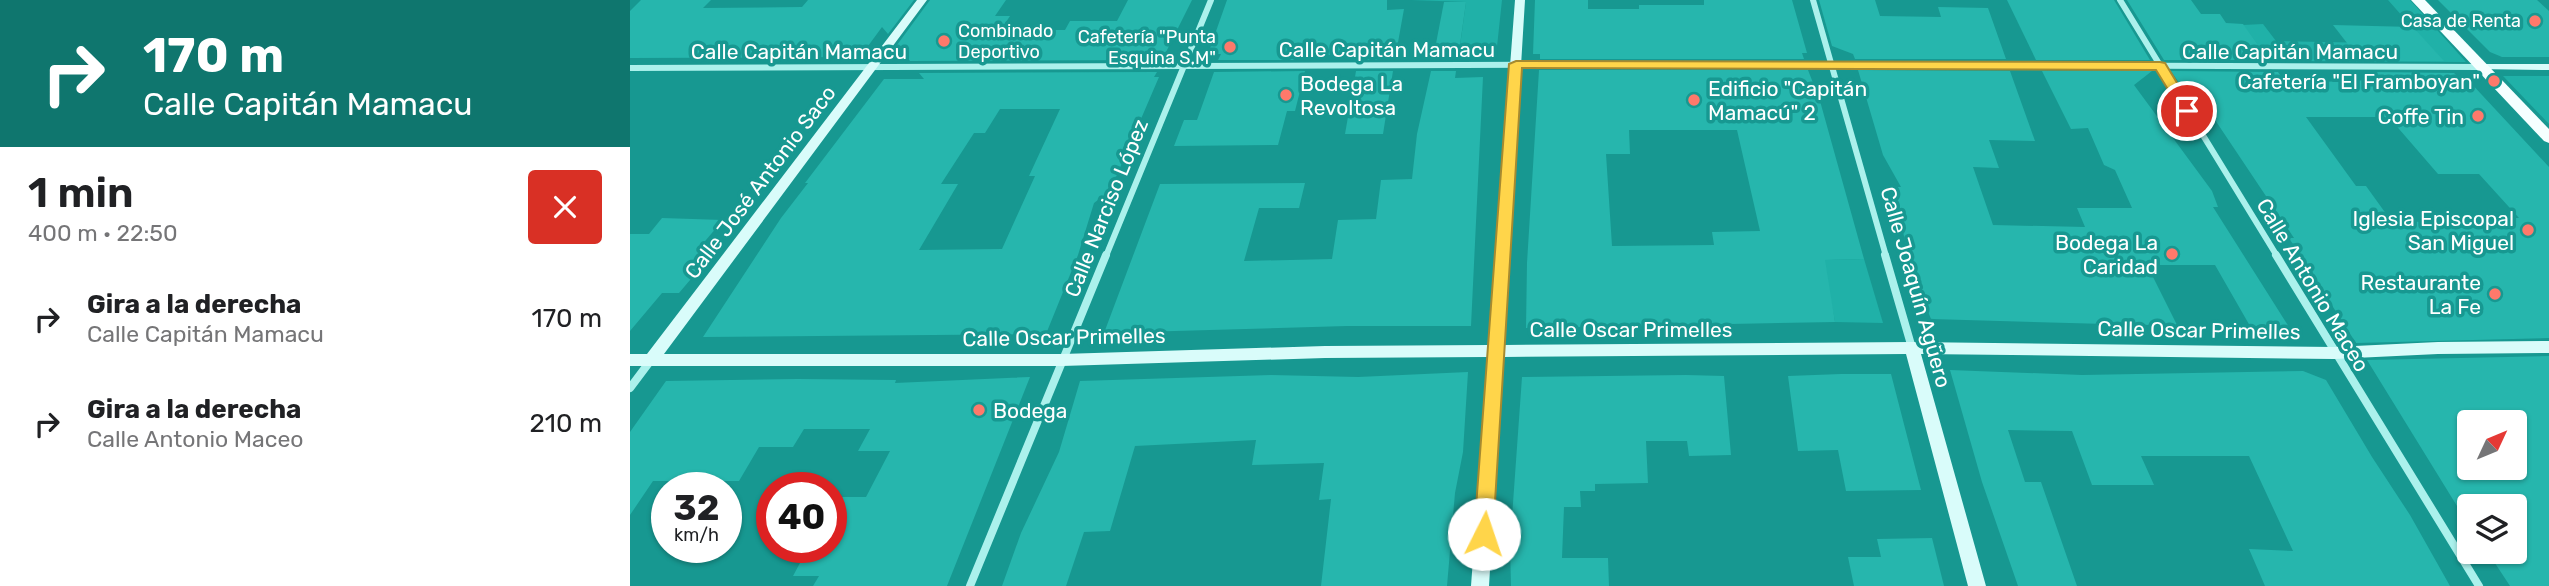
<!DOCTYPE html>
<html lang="es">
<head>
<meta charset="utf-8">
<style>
  body { margin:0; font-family:Rubik,sans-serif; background:#f2f2f2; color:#202124; height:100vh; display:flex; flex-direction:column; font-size:26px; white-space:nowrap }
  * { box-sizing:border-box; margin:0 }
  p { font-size:23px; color:#757577 }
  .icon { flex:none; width:38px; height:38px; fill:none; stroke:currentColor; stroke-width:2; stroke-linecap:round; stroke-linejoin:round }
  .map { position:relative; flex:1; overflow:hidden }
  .sheet { display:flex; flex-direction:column; background:#fff; width:630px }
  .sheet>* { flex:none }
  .hud { background:#0f766e; color:#fff; overflow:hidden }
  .needle { width:46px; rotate:46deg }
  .controls { position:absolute; left:1827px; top:410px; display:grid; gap:14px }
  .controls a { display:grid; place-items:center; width:70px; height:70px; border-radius:7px; background:#fff; box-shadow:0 2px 5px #0004; font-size:35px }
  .speed { position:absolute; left:21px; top:472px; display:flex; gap:14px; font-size:35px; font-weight:700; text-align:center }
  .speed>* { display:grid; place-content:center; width:91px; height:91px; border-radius:50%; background:#fff; box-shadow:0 2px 5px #0004; line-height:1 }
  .speed small { font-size:18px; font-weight:400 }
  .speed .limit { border:10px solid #d22; background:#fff; color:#111 }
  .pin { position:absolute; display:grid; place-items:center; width:60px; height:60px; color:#fff; margin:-30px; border:4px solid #fff; border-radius:50%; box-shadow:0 2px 7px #0007 }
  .me { position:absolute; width:77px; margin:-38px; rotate:4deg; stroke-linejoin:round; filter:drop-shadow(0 0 5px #0008) }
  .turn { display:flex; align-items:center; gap:24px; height:147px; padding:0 28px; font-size:32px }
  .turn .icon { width:91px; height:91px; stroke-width:2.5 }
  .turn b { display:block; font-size:49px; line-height:60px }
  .round { display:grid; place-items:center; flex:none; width:74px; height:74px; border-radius:7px; background:#f2f2f2 }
  .summary { display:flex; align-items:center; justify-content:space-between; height:119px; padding:0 28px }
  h1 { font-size:42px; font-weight:600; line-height:52px }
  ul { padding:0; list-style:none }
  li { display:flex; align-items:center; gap:21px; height:105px; padding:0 28px }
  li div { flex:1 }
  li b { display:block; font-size:26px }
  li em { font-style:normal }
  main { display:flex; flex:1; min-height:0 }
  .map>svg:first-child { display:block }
  .green { fill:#20b1a8 }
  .building { fill:#26b6ad; fill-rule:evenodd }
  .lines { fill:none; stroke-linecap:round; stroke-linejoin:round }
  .street-far1 { stroke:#abf1ec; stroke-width:6 }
  .street { stroke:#abf1ec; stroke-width:8 }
  .secondary { fill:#d9fcfa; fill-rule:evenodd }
  .primary { fill:#f5ffff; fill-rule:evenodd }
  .route { fill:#ffd54a; stroke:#a68a30; stroke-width:2 }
  .poi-dot { fill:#ff796b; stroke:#179891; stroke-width:2.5 }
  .labels { text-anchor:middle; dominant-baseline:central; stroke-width:7; stroke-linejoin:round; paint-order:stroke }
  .far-poi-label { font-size:18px; fill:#fff; stroke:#179891; text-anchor:end }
  .street-label { font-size:21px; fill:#fff; stroke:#179891 }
  .poi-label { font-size:21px; fill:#fff; stroke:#179891; text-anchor:end }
</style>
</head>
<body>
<main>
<section class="sheet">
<div class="hud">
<div class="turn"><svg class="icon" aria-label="right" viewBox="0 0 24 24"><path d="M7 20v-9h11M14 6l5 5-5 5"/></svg><div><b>170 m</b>Calle Capitán Mamacu</div></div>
</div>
<div class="summary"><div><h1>1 min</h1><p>400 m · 22:50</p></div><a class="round" style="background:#d93025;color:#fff"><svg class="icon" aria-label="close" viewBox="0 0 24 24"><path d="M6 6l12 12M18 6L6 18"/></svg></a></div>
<ul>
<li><svg class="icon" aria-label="right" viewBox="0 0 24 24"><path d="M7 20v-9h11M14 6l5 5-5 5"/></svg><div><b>Gira a la derecha</b><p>Calle Capitán Mamacu</p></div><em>170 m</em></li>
<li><svg class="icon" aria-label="right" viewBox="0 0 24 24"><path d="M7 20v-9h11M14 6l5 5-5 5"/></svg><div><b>Gira a la derecha</b><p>Calle Antonio Maceo</p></div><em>210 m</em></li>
</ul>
</section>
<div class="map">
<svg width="1919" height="586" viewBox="0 0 1919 586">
  <rect width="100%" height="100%" fill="#179891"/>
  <g class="green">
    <path d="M781,0H872L866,56L805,55L806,46H830L836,2Z"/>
    <path d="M1758,0H1780L1836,62L1640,61L1613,25L1633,24L1646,41L1797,44Z"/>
    <path d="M1873,76H1919V124Z"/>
    <path d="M1234,259L1253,323L1205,322L1193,260Z"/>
  </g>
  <g class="building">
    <path d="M11,0H81L73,8L172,7L178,0H284L258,34L252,27L230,57L0,58V11Z"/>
    <path d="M300,0H376L365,16H380L374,25H392L389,30H435L440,21H487L498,0H562L532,60L280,61L267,45Z"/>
    <path d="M597,0H757V10L774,9L765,59L728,60L729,55H679L678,60H588L591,54H578Z"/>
    <path d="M905,0H958V9H1009V5H1074V0H1162L1177,53H1172L1174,59H910V54H903Z"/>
    <path d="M1189,0H1245L1250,16L1311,17L1308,7L1358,8L1376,59H1225L1223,54L1202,46Z"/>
    <path d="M1377,0H1484L1520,60H1406Z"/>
    <path d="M1497,0H1561L1571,14H1590L1596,23L1613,24L1639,60H1534Z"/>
    <path d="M1808,0H1907L1919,11V57H1872L1860,52Z"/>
    <path d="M814,2H836L828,59H803Z"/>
    <path d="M1703,25L1783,27L1814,61H1731Z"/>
    <path d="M909,70H1178L1190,101L1234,259L1195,260L1205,322L896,328L897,263ZM999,130H1107L1130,231L1082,232L1084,245L982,246L976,154H1000Z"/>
    <path d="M1228,70L1380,71L1405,141L1359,140L1369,168L1343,167L1363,225L1455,227L1447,208H1502L1485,170L1474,165L1458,128L1441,129L1412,71H1522L1504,85L1582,191L1588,207H1583L1659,327L1620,326L1585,265H1517L1548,327L1474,322L1476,324L1301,319L1282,272L1263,187H1271L1253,155Z"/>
    <path d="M675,71L665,111H657L648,145L544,146L554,120H567L584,72Z"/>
    <path d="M726,71H763L753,134H715Z"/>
    <path d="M801,71H826L825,78L853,77L841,326H717L474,333L530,184L675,183L669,208H629L614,261L702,259L708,220L746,219L751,180L782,179L787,134Z"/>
    <path d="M1541,71L1648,72L1654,81L1689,82L1747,80L1741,72L1824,73L1832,81H1839L1919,167V338L1726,343L1659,238H1664L1565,90H1554ZM1676,117H1755L1758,122H1763L1808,174H1849L1889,218H1867L1869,221L1762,222L1736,186H1726Z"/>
    <path d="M527,72L524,77H529L480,191L464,203L448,255L416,334L73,337L151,218L178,183H175L254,79H294L289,73ZM370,109H430L399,176H405L372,249L289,250L328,184H311L344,133H355Z"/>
    <path d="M32,218L93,220L70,247H88L49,293H32L0,331V234H19Z"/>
    <path d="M1919,356V586H1880L1857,551H1885V506H1827L1737,360ZM1839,422H1885V467H1839Z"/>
    <path d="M1320,370L1452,375L1673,371L1696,380L1742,457L1780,515L1820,586H1635L1619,549L1663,551L1619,456H1511L1524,485H1462L1442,431L1378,430L1395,482H1411L1447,586H1388L1352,482Z"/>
    <path d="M838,372L833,452L825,493L817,586H691L701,499L689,500L694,463L622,465L626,440L505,446L480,531L454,532L436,586H372L391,533L429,452L450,381L641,375L728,377Z"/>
    <path d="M1211,374H1261L1291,490L1216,491L1208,450L1168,451L1158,376Z"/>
    <path d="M1056,375L1094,376L1101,455L1059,456L1057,441H1016L1018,483L965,484V491H950L951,507H934L932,558H978L979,586H881L880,545L892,377Z"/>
    <path d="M400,377L317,586H183L189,576H163L178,548H201V497H236L260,451H228L240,429H174L163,447H129L109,481H23L0,515V432L36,381L168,379L266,380L265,383Z"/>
    <path d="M1302,538L1314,586H1224L1218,557H1251L1247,539Z"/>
  </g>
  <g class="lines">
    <g class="street-far1">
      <path d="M1183,0L1256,256"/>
      <path d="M1490,0L1647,256"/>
      <path d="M0,68L1082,64L1850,67"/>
      <path d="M476,256L581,0"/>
    </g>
    <g class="street">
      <path d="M1255,255L1282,348"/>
      <path d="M1646,255L1849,586"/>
      <path d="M0,388L21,360"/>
      <path d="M340,586L476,255"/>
    </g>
    <g class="secondary">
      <path d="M287,0H297L34,354H432L695,346L859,345L885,0H895L874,345L1282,342L1704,347L1808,342L1919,341V353L1808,354L1704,359L1291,354L1356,586H1338L1276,354L873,357L859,586H841L858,357L695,358L432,366H0V354H17Z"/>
      <path d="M1850,64H1919V70L1846,69V65Z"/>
    </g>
    <path class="primary" d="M1781,0H1795L1919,129V143L1914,141Z"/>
  </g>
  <path class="route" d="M886,61L1530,62L1535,63L1564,111L1562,114H1553L1526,70L892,68L863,534L860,540L854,542L847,540L844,534L879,64Z"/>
  <g class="poi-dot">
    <circle cx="1905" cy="21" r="7"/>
    <circle cx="314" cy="41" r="7"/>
    <circle cx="600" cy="47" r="7"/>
    <circle cx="1864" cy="81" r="7"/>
    <circle cx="656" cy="95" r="7"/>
    <circle cx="1064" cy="100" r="7"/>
    <circle cx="1848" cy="116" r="7"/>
    <circle cx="1898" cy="230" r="7"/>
    <circle cx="1542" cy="254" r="7"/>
    <circle cx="1865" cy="294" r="7"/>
    <circle cx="349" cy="410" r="7"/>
  </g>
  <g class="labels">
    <g class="far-poi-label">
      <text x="1891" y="21">Casa de Renta</text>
      <text x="328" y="31" text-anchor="start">Combinado<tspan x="328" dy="21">Deportivo</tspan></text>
      <text x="586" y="37">Cafetería "Punta<tspan x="586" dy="21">Esquina S.M"</tspan></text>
    </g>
    <g class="street-label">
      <text x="757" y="49">Calle Capitán Mamacu</text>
      <text x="169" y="51">Calle Capitán Mamacu</text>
      <text x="1660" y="51">Calle Capitán Mamacu</text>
      <text transform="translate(130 182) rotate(-53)">Calle José Antonio Saco</text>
      <text transform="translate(476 208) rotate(-68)">Calle Narciso López</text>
      <text transform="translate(1683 285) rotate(59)">Calle Antonio Maceo</text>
      <text transform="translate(1286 287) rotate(74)">Calle Joaquín Agüero</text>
      <text x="1001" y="329">Calle Oscar Primelles</text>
      <text transform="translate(1569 330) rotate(1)">Calle Oscar Primelles</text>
      <text transform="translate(434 337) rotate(-1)">Calle Oscar Primelles</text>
    </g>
    <g class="poi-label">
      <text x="1850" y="81">Cafetería "El Framboyan"</text>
      <text x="670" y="83" text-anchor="start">Bodega La<tspan x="670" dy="24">Revoltosa</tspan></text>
      <text x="1078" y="88" text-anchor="start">Edificio "Capitán<tspan x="1078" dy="24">Mamacú" 2</tspan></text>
      <text x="1834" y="116">Coffe Tin</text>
      <text x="1884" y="218">Iglesia Episcopal<tspan x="1884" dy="24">San Miguel</tspan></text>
      <text x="1528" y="242">Bodega La<tspan x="1528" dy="24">Caridad</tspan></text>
      <text x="1851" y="282">Restaurante<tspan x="1851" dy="24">La Fe</tspan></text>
      <text x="363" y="410" text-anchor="start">Bodega</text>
    </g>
  </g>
</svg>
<div class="controls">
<a><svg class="needle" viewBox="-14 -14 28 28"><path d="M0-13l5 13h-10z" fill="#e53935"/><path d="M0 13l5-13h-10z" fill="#757577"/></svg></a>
<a><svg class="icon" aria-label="layers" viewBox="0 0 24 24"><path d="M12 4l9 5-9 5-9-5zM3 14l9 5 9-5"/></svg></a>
</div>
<div class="speed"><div>32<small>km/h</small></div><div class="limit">40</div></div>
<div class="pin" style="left:1557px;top:111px;background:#d93025"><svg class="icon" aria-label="arrive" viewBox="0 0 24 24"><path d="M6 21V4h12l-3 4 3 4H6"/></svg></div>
<svg class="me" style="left:854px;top:534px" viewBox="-20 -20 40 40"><circle r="19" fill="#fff"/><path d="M0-13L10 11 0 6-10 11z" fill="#ffd54a"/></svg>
</div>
</main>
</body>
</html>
